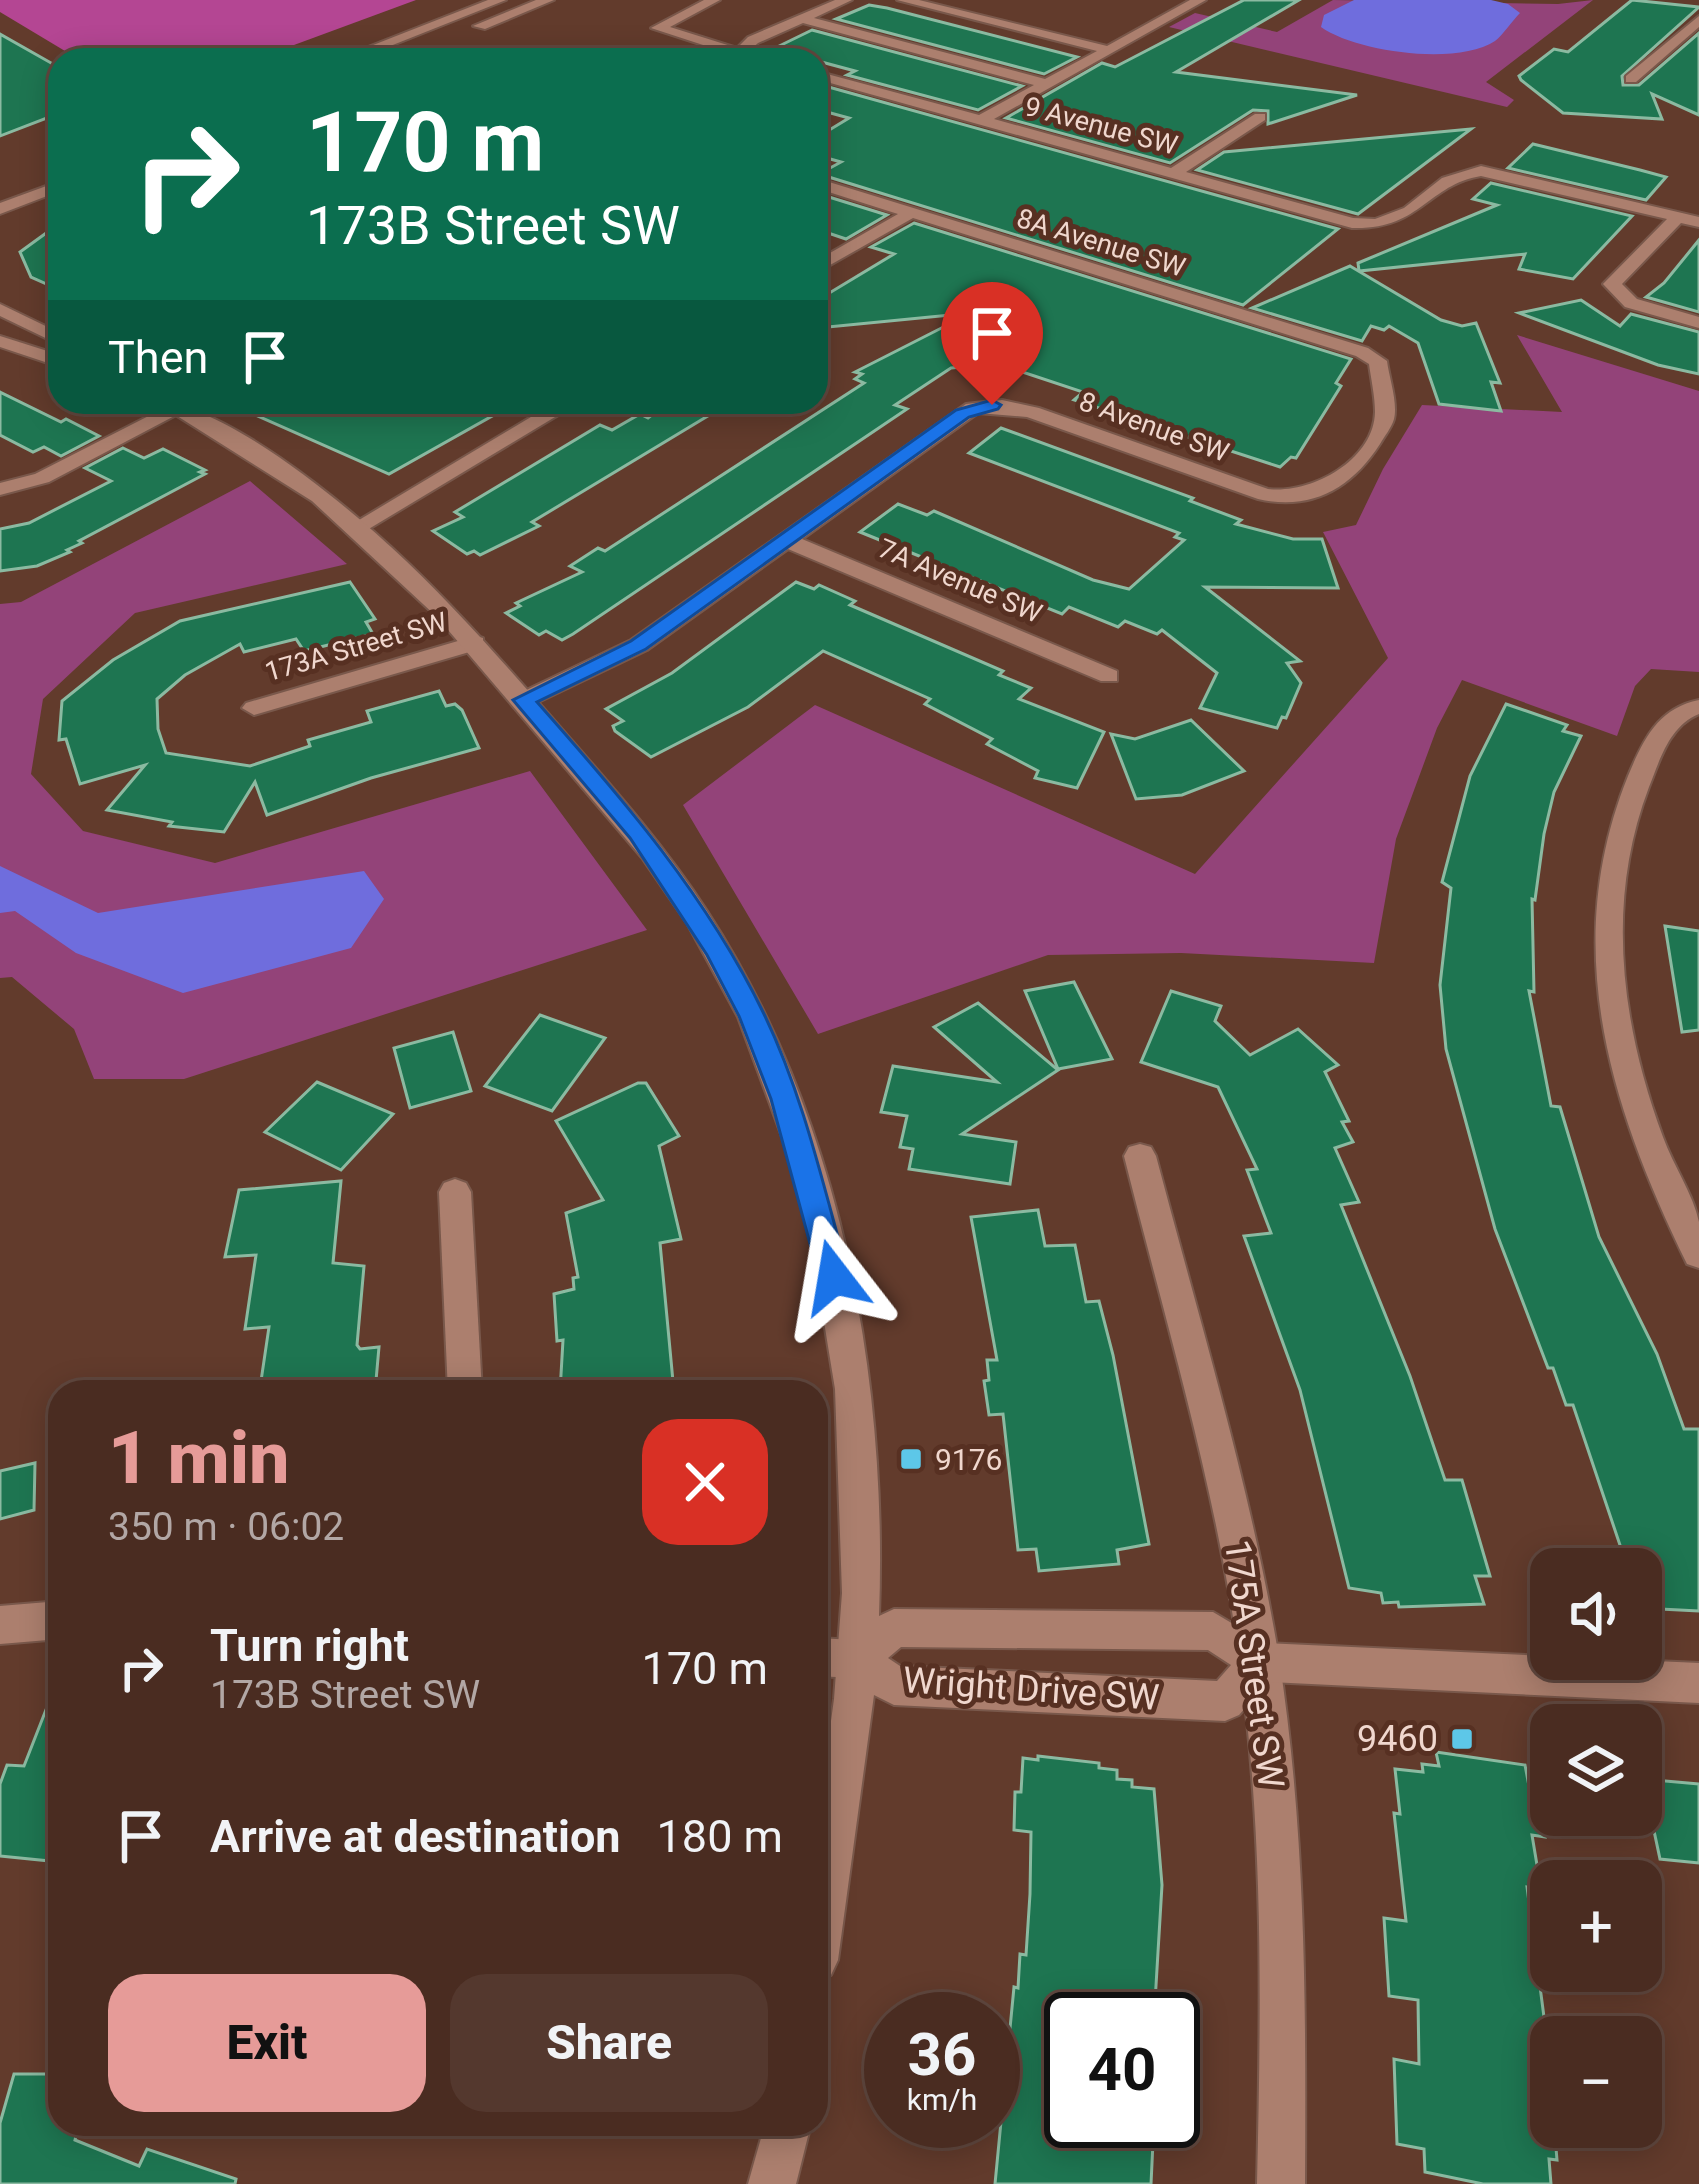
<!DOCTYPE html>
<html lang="en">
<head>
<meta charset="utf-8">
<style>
  body { margin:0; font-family:Roboto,sans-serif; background:#54382e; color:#f1f3f6; height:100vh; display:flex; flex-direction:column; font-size:45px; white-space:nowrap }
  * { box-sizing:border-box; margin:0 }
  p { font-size:39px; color:#b2a7a5 }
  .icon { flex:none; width:66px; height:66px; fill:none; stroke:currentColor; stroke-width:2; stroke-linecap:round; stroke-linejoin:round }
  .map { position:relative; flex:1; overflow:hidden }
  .panel { position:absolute; left:48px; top:1380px; width:780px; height:756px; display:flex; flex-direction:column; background:#4a2c21; border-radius:36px; box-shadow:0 6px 30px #0003,0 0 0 3px #61483f }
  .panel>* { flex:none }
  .banner { position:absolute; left:48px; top:48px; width:780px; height:366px; border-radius:36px; box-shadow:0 6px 30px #0003,0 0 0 3px #61483f; background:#0b6e4f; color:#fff; overflow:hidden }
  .tools { position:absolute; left:1530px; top:1548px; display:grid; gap:24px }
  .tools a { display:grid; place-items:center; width:132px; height:132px; border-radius:24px; background:#4a2c21; box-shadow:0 6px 30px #0003,0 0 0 3px #61483f; font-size:60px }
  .speed { position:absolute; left:864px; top:1992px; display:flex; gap:24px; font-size:60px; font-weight:700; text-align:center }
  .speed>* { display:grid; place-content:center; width:156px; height:156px; border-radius:50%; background:#4a2c21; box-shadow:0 6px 30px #0003,0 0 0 3px #61483f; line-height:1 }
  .speed small { font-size:30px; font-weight:400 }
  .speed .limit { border:6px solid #111; border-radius:18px; background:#fff; color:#111 }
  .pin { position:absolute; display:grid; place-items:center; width:102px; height:102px; color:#fff; margin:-123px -51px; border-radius:50% 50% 50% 0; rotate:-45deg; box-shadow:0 0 12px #0007 }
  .pin .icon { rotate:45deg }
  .me { position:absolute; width:132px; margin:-66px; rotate:346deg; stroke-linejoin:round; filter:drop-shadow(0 0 9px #0008) }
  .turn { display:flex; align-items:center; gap:42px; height:252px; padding:0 60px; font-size:54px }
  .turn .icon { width:156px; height:156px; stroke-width:2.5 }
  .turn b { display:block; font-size:84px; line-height:102px }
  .then { display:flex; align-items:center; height:114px; padding:0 60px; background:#0003; gap:24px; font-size:45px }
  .round { display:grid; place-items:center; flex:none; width:126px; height:126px; border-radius:36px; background:#54382e }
  .overview { display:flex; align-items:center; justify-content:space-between; height:204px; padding:0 60px }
  h1 { font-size:72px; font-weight:800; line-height:90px; color:#e69b98 }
  .primary-button { display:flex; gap:24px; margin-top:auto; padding:24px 60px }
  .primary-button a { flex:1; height:138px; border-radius:36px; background:#e69b98; color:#111; font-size:48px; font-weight:800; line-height:138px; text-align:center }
  .primary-button a+a { background:#54382e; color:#f1f3f6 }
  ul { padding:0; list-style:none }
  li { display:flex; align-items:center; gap:36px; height:168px; padding:0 60px }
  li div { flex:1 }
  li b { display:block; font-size:45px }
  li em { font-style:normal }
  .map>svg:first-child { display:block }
  .green { fill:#934379 }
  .forest { fill:#b44693 }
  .water { fill:#6f6ddd }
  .building { fill:#1e7551; stroke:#8bbaa1; stroke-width:3 }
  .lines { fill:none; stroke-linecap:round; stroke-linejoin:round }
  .minor-casing { stroke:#79584b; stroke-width:4 }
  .tertiary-casing { stroke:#79584b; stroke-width:4 }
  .secondary-casing { stroke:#79584b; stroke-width:4 }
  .minor { fill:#ac7f6e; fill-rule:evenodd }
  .tertiary { fill:#ac7f6e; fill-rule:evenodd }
  .secondary { fill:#ac7f6e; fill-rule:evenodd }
  .route { fill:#1a73e8; stroke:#114b97; stroke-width:3 }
  .poi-dot { fill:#5dc7e8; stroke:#573022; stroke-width:4.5 }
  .labels { text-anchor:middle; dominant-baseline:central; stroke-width:10; stroke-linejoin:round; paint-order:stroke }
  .far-street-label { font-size:27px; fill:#f0d7ce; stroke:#573022 }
  .poi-label { font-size:30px; fill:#f0d7ce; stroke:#573022; text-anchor:start }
  .near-street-label { font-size:36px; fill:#f0d7ce; stroke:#573022 }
  .near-poi-label { font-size:36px; fill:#f0d7ce; stroke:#573022; text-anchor:end }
</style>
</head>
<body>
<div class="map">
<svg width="1699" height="2184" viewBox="0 0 1699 2184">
  <rect width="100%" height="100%" fill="#623b2c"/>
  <g class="green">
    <path d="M1333,0L1558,4L1593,0L1486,82L1514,100L1507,107L1169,27L1195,13L1277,32Z"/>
    <path d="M1517,335L1699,391V672L1651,669L1635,686L1617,736L1462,680L1437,728L1396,839L1374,963L1181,953L1048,955L818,1034L683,805L815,705L1195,874L1388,658L1323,532L1356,525L1383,469L1422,405L1562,412Z"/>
    <path d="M250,481L347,564L135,613L43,699L31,774L83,831L215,863L530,771L647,930L184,1079H94L74,1029L12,977L0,978V604L21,602Z"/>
  </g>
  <path class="forest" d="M0,0H416L253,60H80L0,12Z"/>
  <g class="water">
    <path d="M1354,0H1491L1508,4L1520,13C1512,21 1503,35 1495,41C1457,66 1356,52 1321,27L1324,15Z"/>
    <path d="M0,866L98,913L364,871L384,899L351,948L183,993L76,953L15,911L0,913Z"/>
  </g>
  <g class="building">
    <path d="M1244,0H1299L1176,72L1357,95L1268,124V111L1253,110L1170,163L1006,118L1102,63L1115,67Z"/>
    <path d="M1632,0L1699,7L1622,76L1623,85H1639L1699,33V115L1652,94L1662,119L1563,113L1521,80L1519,76L1554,49L1568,52Z"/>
    <path d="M869,5L887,8L1077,57L1044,74L836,19Z"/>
    <path d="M812,30L1022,86L978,110L847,75L855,71L773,49Z"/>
    <path d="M0,34L60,68V113L0,136Z"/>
    <path d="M825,86L1338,229L1243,305L819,174L841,162L816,155V138L849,118L816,109V91Z"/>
    <path d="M1471,129L1358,214L1197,170L1224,152Z"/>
    <path d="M1533,144L1640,170L1666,177L1646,200L1508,168Z"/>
    <path d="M1491,183L1632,216L1573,279L1519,269L1525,254L1359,271L1358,263L1497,205L1473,199Z"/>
    <path d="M816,193L887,215L846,239L816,229Z"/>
    <path d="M60,223V290L31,277L20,252Z"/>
    <path d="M914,223L1351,359L1336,383L1341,386L1296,458L1291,457L1280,467L1074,400L1083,392L998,364L951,368L895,405L907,409L573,634L562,640L546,631L539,635L506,613L520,606L516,603L582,572L570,566L598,548L605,551L864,383L855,379L862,374L855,372L971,313L828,327L816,324V301L894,254L871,247Z"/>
    <path d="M1699,240V312L1646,297L1664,283Z"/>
    <path d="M1350,266L1441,320L1462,326L1476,323L1500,383L1491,382L1501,411L1439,404L1418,343L1389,326L1384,330L1371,326L1362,341L1252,308Z"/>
    <path d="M1581,300L1620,326L1631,314L1699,332V374L1658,365L1519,313Z"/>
    <path d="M0,392L61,422L66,419L99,436L61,456L44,447L33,452L0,435Z"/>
    <path d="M226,402H517L389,474Z"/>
    <path d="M668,402H731L532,522L539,526L480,555L474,551L467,554L433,531L463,517L455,512L600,425L612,430L640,414L648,418Z"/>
    <path d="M1001,428L1193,498L1190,501L1241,520L1236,524L1293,539H1322L1338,588L1205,587L1300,661L1287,663L1301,683L1286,718L1282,717L1277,728L1200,708L1217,673L1162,630L1157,634L1125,621L1118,627L1069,607L1062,614L860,532L898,504L927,515L934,511L1093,580L1129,589L1184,540L1175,537L1179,533L969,453Z"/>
    <path d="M123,448L144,458L163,449L205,470L200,472L205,474L79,541L82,543L67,550L70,552L37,566L0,571V529L29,523L111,481L85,468Z"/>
    <path d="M350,582L375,619L366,622L373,634L304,651L296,639L244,652L240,644L185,675L157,699L158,729L166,753L250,766L310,746L308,740L371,722L367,711L439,691L446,706L455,704L462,710L479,748L371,778L267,815L255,782L224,832L169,826L172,822L107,810L145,765L80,784L66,739L59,740L62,701L113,660L180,621Z"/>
    <path d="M796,582L814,589L819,585L855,601L850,605L1003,671L999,675L1031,688L1019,699L1104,732L1077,788L1035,778L1038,771L987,744L992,739L925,704L930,699L823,651L748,707L651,757L615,731L613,726L623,721L606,709L672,673Z"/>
    <path d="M1506,704L1567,725L1563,731L1581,736L1554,792L1544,834L1535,900L1532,899L1534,992L1529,991L1551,1106L1560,1107L1599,1237L1657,1354L1684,1429H1699V1611L1641,1608V1569H1628L1573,1405H1566L1553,1368H1548L1495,1229L1446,1049L1440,985L1451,888L1442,882L1470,776Z"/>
    <path d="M1191,720L1244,771L1182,795L1136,799L1111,734L1135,739Z"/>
    <path d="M1665,926L1699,931V1030L1682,1032Z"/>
    <path d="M1074,982L1112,1059L1058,1069L1025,991Z"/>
    <path d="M1171,991L1221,1006L1215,1021L1250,1055L1298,1029L1338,1065L1325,1072L1349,1121L1342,1122L1353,1142L1335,1148L1359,1202L1341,1205L1410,1376L1445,1480H1462L1490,1576H1475L1484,1604L1399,1607L1398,1602L1383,1603L1381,1593L1349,1588L1300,1390L1244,1236L1271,1233L1247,1170L1257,1169L1218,1087L1141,1062Z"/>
    <path d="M978,1003L1058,1070L962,1134L1016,1142L1010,1184L909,1169L913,1149L900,1147L907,1116L881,1112L893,1066L997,1082L934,1027Z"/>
    <path d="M540,1015L605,1038L552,1111L485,1086Z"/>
    <path d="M453,1032L471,1091L410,1108L394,1048Z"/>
    <path d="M317,1082L393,1114L341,1170L265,1132Z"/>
    <path d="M638,1083H646L679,1136L659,1146L681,1239L660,1243L674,1392H560L563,1340L557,1341L554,1294L574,1289L573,1278L578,1277L566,1213L603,1200L556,1121Z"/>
    <path d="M341,1181L333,1263L364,1266L357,1345L360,1349L379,1347L375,1392H264L266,1380L261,1381L269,1327L245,1329L256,1255L225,1257L239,1190Z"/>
    <path d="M1038,1210L1045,1246L1075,1245L1086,1302L1099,1301L1113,1355L1149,1544L1117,1550L1119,1564L1039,1571L1036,1549L1018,1550L1003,1414L989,1415L984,1381L989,1380L987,1360H997L971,1217Z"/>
    <path d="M35,1463L34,1510L0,1519V1471Z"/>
    <path d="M58,1679L60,1862L0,1856V1784L7,1765L24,1766Z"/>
    <path d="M1436,1752L1525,1765L1531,1797L1538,1798L1545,1837L1532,1835L1541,1889L1527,1887L1547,2040L1557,2160L1549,2159L1551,2184H1483L1425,2172L1424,2149L1397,2144L1394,2059L1419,2064L1418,2000L1389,1996L1384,1918L1406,1921L1394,1813L1400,1814L1395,1769L1423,1772L1422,1764L1439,1766Z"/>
    <path d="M1038,1756L1099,1763V1768L1117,1770V1779L1132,1780V1787L1154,1789L1162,1885L1154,2019H1071V2121H1154L1151,2184H995L1014,1987L1018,1988L1020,1954L1026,1955L1030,1894L1031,1832L1014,1830L1015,1792H1021L1023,1758L1038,1760Z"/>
    <path d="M1643,1779L1699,1784V1863L1660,1859Z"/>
    <path d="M14,2074H60V2124H79L75,2140L139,2166L147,2149L236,2179L235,2184H0V2123Z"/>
  </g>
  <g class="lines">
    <defs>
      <g id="minor">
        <path d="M704,0H720L670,27L737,48L748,37L835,0H852L814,18L1045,79L1097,51L897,0H919L1107,46L1190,0H1206L994,119L1171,168L1255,114H1265V120L1186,172L1353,218L1375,219L1404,208L1442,178L1481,166L1699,217V227L1681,223L1622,284L1637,299L1699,317V328L1625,307L1603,284L1667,219L1481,176C1427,185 1421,230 1352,228L816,79V71L979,115L1034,85L803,23L758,43L749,51L770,60H749L651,28Z"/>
        <path d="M1699,16V27L1636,82H1626V76Z"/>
        <path d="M816,178L1368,348L1387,361C1389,377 1398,403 1394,419C1392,427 1384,437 1380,444C1351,489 1311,511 1258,499L1027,417L978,413L802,539L1117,671V681H1101L788,549L647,650L532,705H516V695L631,640L966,404L1002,400L1039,408L1268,489C1312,494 1374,460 1375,412C1375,396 1371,379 1369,364L1356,356L913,218L816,273V261L898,214L816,188Z"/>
        <path d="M176,402H201L49,482L0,495V483L35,474Z"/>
        <path d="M556,402H580L367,530L349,526Z"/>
        <path d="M475,636L483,638V648L254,715L242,708L246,703Z"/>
        <path d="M1699,700V714C1669,726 1660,760 1649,787C1605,902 1621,1024 1663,1137C1673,1165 1693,1194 1699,1222C1699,1236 1699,1253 1699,1268L1687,1264C1610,1106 1559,947 1628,776C1643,740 1658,708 1699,700Z"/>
        <path d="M1140,1144L1151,1147L1156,1156C1200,1323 1251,1488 1279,1658C1306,1832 1306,2009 1305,2184H1257C1261,2011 1264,1836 1240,1664C1217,1491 1166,1324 1124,1156L1129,1147Z"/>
        <path d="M455,1179L466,1183L471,1192L482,1392H448L439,1192L444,1183Z"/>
        <path d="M60,1601V1639L0,1644V1606Z"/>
        <path d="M816,1638L856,1640L870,1645L875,1659L870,1673L856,1678L816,1676Z"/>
      </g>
      <g id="tertiary">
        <path d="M0,304L60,333V345L0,316Z"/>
        <path d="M0,336L60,355V367L0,347Z"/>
        <path d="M155,402C222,402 342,502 391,547C450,601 501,660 553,719C607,781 662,842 707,911C840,1116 888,1374 879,1616L894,1609L1213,1612L1265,1643L1699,1663V1703L1268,1682L1239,1715L1225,1721L894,1705L874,1695L838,1960L831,1975L816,1982V1831L834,1699L842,1593L835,1389L810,1236L791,1161L738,1017L687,923L643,859L437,617L312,501ZM901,1647L1208,1650L1231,1665L1217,1681L900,1666L888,1658Z"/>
        <path d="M765,2124H811L796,2184H748Z"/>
      </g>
      <g id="secondary">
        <path d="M488,0H506L355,60H335Z"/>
        <path d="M536,0H554L485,29L473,26Z"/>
        <path d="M60,181V191L0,214V203Z"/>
      </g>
    </defs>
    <use href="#minor" class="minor-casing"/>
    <use href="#tertiary" class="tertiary-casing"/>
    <use href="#secondary" class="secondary-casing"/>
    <use href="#minor" class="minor"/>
    <use href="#tertiary" class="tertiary"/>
    <use href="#secondary" class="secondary"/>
  </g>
  <path class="route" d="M992,400L1001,405L998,409L969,417L646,649L537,702C623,799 707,896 764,1014C804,1097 824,1189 849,1277L844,1286L834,1290L823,1286L819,1277L771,1099L739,1016L707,955L630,838L513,700L631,641L956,410Z"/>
  <g class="poi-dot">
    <rect x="899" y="1447" width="24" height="24" rx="6"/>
    <rect x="1450" y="1727" width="24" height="24" rx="6"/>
  </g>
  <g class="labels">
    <g class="far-street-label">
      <text transform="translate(1101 126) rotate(15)">9 Avenue SW</text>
      <text transform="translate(1101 243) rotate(17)">8A Avenue SW</text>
      <text transform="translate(1154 427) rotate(20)">8 Avenue SW</text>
      <text transform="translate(960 581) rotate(23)">7A Avenue SW</text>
      <text transform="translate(356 647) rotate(-16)">173A Street SW</text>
    </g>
    <g class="poi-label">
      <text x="935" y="1459">9176</text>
    </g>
    <g class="near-street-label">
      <text transform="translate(1254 1664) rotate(82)">175A Street SW</text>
      <text transform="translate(1031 1689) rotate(4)">Wright Drive SW</text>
    </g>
    <g class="near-poi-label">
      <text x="1438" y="1739">9460</text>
    </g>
  </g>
</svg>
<div class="tools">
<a><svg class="icon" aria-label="sound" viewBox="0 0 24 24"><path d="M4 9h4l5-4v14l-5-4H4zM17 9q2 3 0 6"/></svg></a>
<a><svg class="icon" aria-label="layers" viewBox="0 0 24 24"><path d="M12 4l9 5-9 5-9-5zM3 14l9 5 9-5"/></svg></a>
<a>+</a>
<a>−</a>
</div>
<div class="speed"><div>36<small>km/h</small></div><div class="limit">40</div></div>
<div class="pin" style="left:992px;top:405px;background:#d93025"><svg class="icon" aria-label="arrive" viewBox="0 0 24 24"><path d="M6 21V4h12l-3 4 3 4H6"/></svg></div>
<svg class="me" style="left:834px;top:1277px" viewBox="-20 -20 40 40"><path d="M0-17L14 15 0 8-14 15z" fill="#1a73e8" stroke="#fff" stroke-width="4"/></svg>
<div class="banner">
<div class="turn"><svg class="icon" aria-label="right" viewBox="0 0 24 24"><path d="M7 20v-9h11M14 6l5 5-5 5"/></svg><div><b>170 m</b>173B Street SW</div></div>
<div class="then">Then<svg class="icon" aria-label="arrive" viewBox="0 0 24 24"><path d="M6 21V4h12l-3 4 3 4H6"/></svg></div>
</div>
<section class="panel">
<div class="overview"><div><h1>1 min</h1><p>350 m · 06:02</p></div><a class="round" style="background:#d93025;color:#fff"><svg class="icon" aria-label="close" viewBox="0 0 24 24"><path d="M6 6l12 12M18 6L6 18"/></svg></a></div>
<ul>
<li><svg class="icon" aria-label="right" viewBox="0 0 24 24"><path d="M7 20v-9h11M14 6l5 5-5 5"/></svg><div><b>Turn right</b><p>173B Street SW</p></div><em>170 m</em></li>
<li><svg class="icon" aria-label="arrive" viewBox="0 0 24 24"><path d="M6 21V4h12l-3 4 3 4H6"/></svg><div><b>Arrive at destination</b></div><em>180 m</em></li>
</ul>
<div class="primary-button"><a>Exit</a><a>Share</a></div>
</section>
</div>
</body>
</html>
